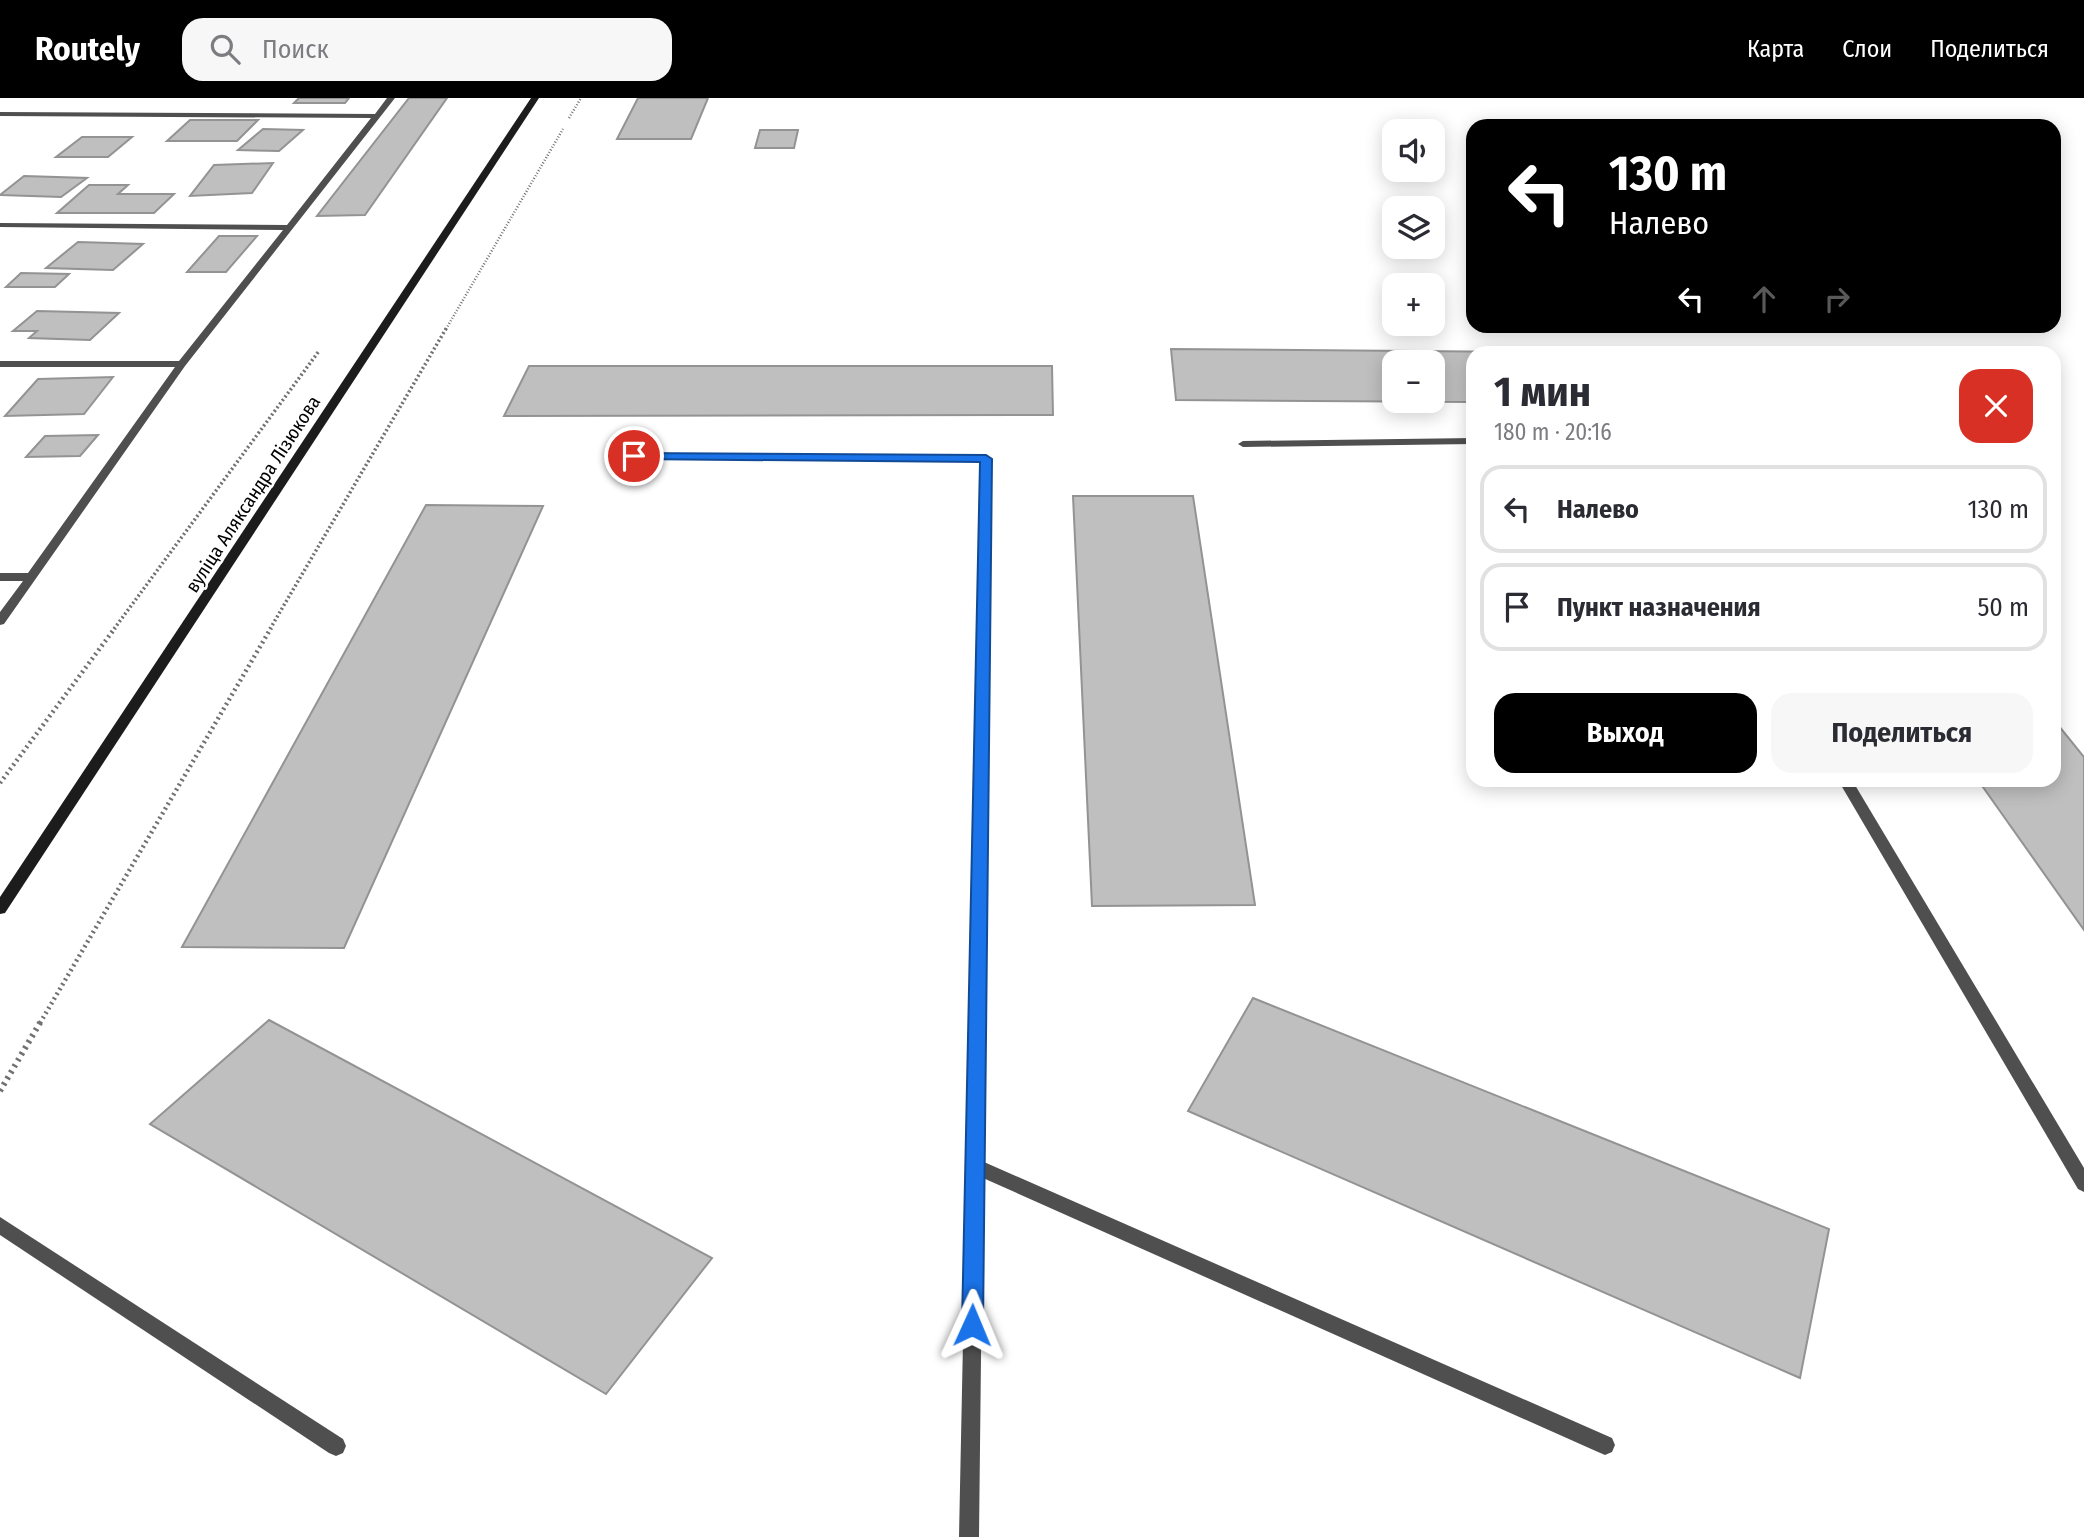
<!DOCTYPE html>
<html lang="ru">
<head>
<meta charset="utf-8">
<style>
  body { margin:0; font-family:"Fira Sans Condensed",sans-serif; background:#f7f7f7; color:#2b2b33; height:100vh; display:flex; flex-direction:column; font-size:26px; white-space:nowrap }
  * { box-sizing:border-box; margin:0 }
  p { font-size:23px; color:#7c7c81 }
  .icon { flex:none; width:38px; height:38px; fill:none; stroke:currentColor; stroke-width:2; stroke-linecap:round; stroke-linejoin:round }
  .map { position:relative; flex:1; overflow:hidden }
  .details { position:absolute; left:1466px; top:248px; width:595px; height:441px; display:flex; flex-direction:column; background:#fff; border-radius:21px; box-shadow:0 4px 18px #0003 }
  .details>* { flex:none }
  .banner { position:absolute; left:1466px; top:21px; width:595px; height:214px; border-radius:21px; box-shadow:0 4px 18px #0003; background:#000; color:#fff; overflow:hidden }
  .tools { position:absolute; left:1382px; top:21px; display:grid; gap:14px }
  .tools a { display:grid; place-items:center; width:63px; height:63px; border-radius:14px; background:#fff; box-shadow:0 4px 18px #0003; font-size:35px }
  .pin { position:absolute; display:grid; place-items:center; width:60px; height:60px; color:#fff; margin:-30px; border:4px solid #fff; border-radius:50%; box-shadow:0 2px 7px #0007 }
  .me { position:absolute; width:77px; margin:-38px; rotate:1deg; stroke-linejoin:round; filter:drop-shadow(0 0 5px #0008) }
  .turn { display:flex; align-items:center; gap:24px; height:147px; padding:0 28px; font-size:32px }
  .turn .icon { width:91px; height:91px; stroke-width:2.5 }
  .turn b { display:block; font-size:49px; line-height:60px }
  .lanes { display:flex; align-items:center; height:66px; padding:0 28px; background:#0003; justify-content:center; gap:35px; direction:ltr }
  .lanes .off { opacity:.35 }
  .round { display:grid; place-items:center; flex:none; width:74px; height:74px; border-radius:21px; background:#f7f7f7 }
  .head { display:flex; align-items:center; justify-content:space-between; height:119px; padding:0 28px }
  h1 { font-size:42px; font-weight:700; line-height:52px }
  .button { display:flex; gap:14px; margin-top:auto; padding:14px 28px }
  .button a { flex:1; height:80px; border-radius:21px; background:#000; color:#fff; font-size:28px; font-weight:700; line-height:80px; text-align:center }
  .button a+a { background:#f7f7f7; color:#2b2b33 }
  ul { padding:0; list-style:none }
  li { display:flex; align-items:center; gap:21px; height:88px; margin:0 14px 10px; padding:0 14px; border:4px solid #e1e1e2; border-radius:21px }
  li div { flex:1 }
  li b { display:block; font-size:26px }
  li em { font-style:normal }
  header { display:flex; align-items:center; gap:42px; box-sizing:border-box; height:98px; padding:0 35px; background:#000; color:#fff }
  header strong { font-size:33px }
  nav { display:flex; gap:38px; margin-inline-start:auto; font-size:24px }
  .search { width:490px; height:63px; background:#f7f7f7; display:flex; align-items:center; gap:18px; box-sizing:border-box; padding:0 24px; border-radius:21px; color:#7c7c81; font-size:26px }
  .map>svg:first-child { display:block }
  .building { fill:#bfbfbf; stroke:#939393; stroke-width:2; fill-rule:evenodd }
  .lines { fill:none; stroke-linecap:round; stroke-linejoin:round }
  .path-far3 { stroke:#717171; stroke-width:2.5; stroke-dasharray:1 2; stroke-linecap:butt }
  .path-far2 { stroke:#717171; stroke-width:3.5; stroke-dasharray:2 2.5; stroke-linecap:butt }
  .path-far1 { stroke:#717171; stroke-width:4.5; stroke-dasharray:2 3.5; stroke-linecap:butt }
  .path { stroke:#717171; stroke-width:6; stroke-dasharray:2.5 4.5; stroke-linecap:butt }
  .lane { fill:#4f4f4f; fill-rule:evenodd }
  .secondary { fill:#1c1c1c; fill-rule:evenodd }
  .route { fill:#1a73e8; stroke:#114b97; stroke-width:2 }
  .labels { text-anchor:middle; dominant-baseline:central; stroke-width:5; stroke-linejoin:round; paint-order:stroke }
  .far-street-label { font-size:19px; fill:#000; stroke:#fff }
</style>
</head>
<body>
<header>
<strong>Routely</strong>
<div class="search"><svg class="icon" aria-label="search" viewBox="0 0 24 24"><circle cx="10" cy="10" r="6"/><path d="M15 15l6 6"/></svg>Поиск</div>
<nav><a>Карта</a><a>Слои</a><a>Поделиться</a></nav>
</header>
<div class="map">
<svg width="2084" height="1439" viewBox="0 0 2084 1439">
  <rect width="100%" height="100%" fill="#fff"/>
  <g class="building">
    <path d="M299,0H349L345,5H294Z"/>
    <path d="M409,0H447L365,117L317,118Z"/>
    <path d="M638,0H708L691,41H617Z"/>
    <path d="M190,22H258L237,43H167Z"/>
    <path d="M263,31L303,32L279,53L238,52Z"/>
    <path d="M760,32H798L794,50H755Z"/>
    <path d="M82,39H132L108,59H56Z"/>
    <path d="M273,65L252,95L190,98L214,67Z"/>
    <path d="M24,78L87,80L61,99L0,97Z"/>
    <path d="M89,87H128L118,96H174L154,115H57Z"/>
    <path d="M219,138H257L226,174H187Z"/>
    <path d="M78,144L143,146L113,172L46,170Z"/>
    <path d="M21,175L69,176L55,189H6Z"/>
    <path d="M37,213L119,215L90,242L29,240L37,233H13Z"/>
    <path d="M1171,251L1657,255L1658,256H1474V304L1176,302ZM1395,264H1433V303H1395Z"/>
    <path d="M529,268H1052L1053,317L504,318Z"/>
    <path d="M113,279L84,316L5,318L38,281Z"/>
    <path d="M98,337L80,358L26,359L45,338Z"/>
    <path d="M1073,398H1193L1255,807L1092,808Z"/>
    <path d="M426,407L543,408L344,850L182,849Z"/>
    <path d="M2054,622L2084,659V832L1978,682H2054Z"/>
    <path d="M1253,900L1829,1131L1800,1280L1188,1013Z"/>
    <path d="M269,922L712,1160L606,1296L150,1026Z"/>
  </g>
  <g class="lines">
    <g class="path-far3">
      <path d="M569,20L581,0"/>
      <path d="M446,231L563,31"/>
    </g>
    <g class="path-far2">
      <path d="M114,531L319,253"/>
      <path d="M270,531L447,229"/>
    </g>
    <g class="path-far1">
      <path d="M0,685L115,530"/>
      <path d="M40,925L271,530"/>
    </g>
    <path class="path" d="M0,993L41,923"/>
    <g class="lane">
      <path d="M387,0H395L185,268L4,526L0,527V514L23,483H0V475H28L175,269H0V263H179L283,132L0,129V125L287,127L371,20L0,18V14L375,16Z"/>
      <path d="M1474,340V346L1243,349L1238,346L1243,343Z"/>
      <path d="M634,355L990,359L984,1064L1612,1340L1615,1347L1612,1354L1605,1357L1598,1354L983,1080L979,1439H959L981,364L630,360L629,358Z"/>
      <path d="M1838,682H1852L2084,1070V1094L2078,1091Z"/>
      <path d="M0,1119L343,1341L346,1348L343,1355L336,1358L329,1355L0,1137Z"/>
    </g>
    <path class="secondary" d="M531,0H539L5,815L0,816V799Z"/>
  </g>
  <path class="route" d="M630,355L986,357L992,361L983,1227L980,1234L972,1237L965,1234L962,1227L980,364L634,361L628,358Z"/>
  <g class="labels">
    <g class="far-street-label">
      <text transform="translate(253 396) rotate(-57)">вуліца Аляксандра Лізюкова</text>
    </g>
  </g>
</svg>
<div class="tools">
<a><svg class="icon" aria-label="sound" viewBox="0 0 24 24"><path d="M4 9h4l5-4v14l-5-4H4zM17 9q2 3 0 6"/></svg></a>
<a><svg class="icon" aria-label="layers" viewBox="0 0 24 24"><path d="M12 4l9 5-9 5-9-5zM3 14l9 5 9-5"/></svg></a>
<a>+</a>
<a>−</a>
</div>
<div class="pin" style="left:634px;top:358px;background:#d93025"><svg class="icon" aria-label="arrive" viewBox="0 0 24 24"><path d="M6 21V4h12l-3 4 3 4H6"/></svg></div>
<svg class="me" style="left:972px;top:1227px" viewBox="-20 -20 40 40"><path d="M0-17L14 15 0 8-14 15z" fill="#1a73e8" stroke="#fff" stroke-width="4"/></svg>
<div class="banner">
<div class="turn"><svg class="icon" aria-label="left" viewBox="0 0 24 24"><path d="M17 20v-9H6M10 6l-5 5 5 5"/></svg><div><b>130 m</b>Налево</div></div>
<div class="lanes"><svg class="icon" aria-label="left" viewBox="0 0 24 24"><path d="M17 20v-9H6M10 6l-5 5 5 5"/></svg><svg class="icon off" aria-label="ahead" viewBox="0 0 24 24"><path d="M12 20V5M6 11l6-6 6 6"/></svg><svg class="icon off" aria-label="right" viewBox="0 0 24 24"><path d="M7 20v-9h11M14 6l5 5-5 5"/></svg></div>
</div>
<section class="details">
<div class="head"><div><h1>1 мин</h1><p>180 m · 20:16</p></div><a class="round" style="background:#d93025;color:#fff"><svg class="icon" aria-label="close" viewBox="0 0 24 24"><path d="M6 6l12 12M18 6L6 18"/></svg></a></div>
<ul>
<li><svg class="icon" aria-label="left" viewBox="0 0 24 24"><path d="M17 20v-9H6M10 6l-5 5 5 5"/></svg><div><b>Налево</b></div><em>130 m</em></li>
<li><svg class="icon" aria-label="arrive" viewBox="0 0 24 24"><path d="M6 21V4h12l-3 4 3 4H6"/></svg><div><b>Пункт назначения</b></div><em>50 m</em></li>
</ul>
<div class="button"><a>Выход</a><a>Поделиться</a></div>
</section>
</div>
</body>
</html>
